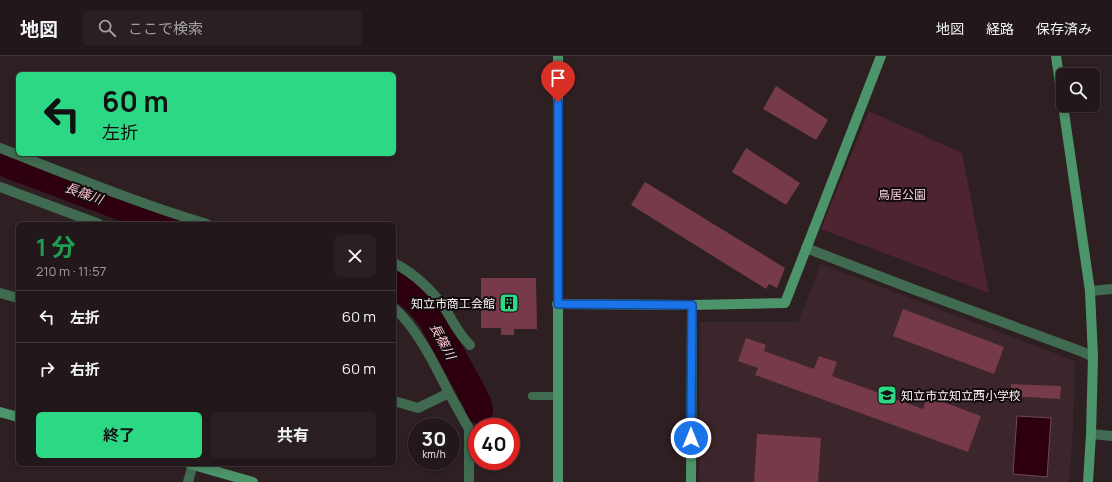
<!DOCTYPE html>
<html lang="ja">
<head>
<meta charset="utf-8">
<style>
  body { margin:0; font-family:Manrope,"Noto Sans JP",sans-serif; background:#2a2023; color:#f1f3f6; height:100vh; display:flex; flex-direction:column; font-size:15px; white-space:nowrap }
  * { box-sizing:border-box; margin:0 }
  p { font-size:13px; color:#a29fa2 }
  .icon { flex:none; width:22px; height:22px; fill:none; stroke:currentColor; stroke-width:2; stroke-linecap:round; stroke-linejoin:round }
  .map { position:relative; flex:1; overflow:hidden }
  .panel { position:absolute; left:16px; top:166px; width:380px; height:244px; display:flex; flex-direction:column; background:#22171a; border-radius:6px; box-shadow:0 2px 6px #0003,0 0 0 1px #3f3639 }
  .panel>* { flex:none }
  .banner { position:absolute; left:16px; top:16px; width:380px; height:84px; border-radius:6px; box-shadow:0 2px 6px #0003,0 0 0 1px #3f3639; background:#2cd884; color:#111; overflow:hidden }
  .buttons { position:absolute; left:1056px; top:12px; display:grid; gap:8px }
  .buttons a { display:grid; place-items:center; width:44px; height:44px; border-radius:6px; background:#22171a; box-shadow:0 2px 6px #0003,0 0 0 1px #3f3639; font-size:20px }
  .speed { position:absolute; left:408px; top:362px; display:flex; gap:8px; font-size:20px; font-weight:700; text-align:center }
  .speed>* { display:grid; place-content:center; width:52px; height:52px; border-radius:50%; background:#22171a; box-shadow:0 2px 6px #0003,0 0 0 1px #3f3639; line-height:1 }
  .speed small { font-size:10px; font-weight:400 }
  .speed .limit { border:6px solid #d22; background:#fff; color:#111 }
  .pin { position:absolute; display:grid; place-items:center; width:34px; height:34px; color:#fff; margin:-41px -17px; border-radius:50% 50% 50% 0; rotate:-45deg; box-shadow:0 0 4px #0007 }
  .pin .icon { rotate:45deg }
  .me { position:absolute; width:44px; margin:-22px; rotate:0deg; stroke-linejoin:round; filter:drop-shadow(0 0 3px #0008) }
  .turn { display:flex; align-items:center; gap:14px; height:84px; padding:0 20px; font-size:18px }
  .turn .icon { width:52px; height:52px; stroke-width:2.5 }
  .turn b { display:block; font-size:28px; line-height:34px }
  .round { display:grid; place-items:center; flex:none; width:42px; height:42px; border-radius:6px; background:#2a2023 }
  .overview { display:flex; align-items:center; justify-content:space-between; height:68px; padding:0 20px }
  h1 { font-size:24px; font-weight:700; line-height:30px; color:#1e9e55 }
  .cta { display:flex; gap:8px; margin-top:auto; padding:8px 20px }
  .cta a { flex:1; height:46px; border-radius:6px; background:#2cd884; color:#111; font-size:16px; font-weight:700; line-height:46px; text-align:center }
  .cta a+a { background:#2a2023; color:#f1f3f6 }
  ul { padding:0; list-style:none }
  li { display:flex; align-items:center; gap:12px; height:52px; padding:0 20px; border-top:1px solid #3f3639 }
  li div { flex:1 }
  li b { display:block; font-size:15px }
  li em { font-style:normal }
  header { display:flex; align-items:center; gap:24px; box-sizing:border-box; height:56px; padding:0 20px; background:#22171a; border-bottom:1px solid #3f3639 }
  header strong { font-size:19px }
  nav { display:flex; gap:22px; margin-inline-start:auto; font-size:14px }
  .search { width:280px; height:36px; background:#2a2023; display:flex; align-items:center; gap:10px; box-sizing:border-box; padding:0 14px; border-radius:6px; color:#a29fa2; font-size:15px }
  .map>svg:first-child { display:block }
  .built { fill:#3c262b }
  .green { fill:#4e2430 }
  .water { fill:#2e000f; stroke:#6c4853 }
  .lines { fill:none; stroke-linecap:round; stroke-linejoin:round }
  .river { stroke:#2e000f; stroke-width:28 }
  .building { fill:#763a4b }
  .lane { stroke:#406b50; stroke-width:8 }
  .street { stroke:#406b50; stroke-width:10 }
  .secondary { stroke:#4c9469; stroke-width:10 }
  .route-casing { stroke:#114b97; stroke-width:10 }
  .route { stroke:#1a73e8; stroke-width:7 }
  .labels { text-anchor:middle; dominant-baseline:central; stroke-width:4; stroke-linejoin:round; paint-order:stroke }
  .park-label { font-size:12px; fill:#f5cdd6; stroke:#120b0d }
  .poi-label { font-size:12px; fill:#fcf1f3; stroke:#120b0d; text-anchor:end }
  .water-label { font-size:13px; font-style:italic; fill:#fcc1cf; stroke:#120b0d }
</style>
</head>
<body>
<header>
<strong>地図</strong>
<div class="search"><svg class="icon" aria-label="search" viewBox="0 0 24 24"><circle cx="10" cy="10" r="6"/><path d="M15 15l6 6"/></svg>ここで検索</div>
<nav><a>地図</a><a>経路</a><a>保存済み</a></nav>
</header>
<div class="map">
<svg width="1112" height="426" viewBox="0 0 1112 426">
  <rect width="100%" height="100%" fill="#2e1f23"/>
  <path class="built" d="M821,208L1075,305L1073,374L1069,426H699L700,266H798Z"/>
  <path class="green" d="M869,55L962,97L989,237L821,173Z"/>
  <path class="water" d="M1017,360L1051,362L1047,421L1013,418Z"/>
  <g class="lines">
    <g class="river">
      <path d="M0,105L168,168"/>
      <path d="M394,227L401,231L418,246L431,261L478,348L479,354"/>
    </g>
  </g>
  <g class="building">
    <path d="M776,30L828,64L816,84L763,53Z"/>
    <path d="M746,92L800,127L786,149L732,116Z"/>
    <path d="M645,126L785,212L777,232L769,228L766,233L631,149Z"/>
    <path d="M481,222H536L537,273H514V279H501V272H481Z"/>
    <path d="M903,253L1004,291L994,318L893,280Z"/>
    <path d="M746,282L766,289L764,295L814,313L819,300L837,306L832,320L923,353L927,340L981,360L968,396L755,319L758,312L738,305Z"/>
    <path d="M1011,328L1061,330L1060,343L1010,340Z"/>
    <path d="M757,378L821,382L818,426H754Z"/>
  </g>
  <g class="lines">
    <path class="lane" d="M532,340H558"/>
    <g class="street">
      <path d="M0,92C69,119 137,147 207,168"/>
      <path d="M0,131L99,168"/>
      <path d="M806,192L910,232L1083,296L1093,301"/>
      <path d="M394,207C415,218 431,233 445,253C453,265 459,279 470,289"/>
      <path d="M1090,235L1112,233"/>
      <path d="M0,237L18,242"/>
      <path d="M394,252C417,272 435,309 449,337L418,352L394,345"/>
      <path d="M449,337L469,373V426"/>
      <path d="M1091,378L1112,380"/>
      <path d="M188,426L193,408"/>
    </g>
    <g class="secondary">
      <path d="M558,0V426"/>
      <path d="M1056,0L1063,48"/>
      <path d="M1063,49L1090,235L1093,301L1091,378L1088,426"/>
      <path d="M557,248L692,249L785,247L881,0"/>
      <path d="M0,356L18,361"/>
      <path d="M190,408L253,426"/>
      <path d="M691,426L692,249"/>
    </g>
  </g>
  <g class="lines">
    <defs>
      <path id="route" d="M558,46V248L692,249L691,382"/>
    </defs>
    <use href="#route" class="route-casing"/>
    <use href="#route" class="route"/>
  </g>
  <defs>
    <symbol id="building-square" viewBox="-11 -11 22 22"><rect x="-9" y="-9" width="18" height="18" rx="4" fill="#2cd884" stroke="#120b0d"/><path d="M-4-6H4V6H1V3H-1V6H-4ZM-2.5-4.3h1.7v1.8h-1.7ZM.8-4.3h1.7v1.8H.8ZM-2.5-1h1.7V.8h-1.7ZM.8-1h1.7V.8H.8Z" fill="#111"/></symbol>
    <symbol id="school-square" viewBox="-11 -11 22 22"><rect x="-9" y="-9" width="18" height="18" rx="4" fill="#2cd884" stroke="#120b0d"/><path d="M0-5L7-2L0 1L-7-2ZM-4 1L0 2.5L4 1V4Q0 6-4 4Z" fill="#111"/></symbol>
  </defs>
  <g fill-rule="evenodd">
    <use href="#building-square" x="498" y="236" width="22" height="22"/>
    <use href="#school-square" x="876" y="328" width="22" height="22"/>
  </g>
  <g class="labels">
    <g class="park-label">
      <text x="902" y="138">鳥居公園</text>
    </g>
    <g class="poi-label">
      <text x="495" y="247">知立市商工会館</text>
      <text x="901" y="339" text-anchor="start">知立市立知立西小学校</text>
    </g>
    <g class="water-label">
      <text transform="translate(84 137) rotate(20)">長篠川</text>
      <text transform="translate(443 285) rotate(62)">長篠川</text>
    </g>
  </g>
</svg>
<div class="buttons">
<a><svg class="icon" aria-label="search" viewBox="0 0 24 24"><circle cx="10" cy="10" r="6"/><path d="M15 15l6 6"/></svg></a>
</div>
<div class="speed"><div>30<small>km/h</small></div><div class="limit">40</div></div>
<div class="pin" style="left:558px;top:46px;background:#d93025"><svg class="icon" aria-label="arrive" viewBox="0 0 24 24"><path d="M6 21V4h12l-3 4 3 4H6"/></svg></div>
<svg class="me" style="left:691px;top:382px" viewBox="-20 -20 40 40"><circle r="17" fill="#1a73e8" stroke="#fff" stroke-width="3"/><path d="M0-11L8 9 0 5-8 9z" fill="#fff"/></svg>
<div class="banner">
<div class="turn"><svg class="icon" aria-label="left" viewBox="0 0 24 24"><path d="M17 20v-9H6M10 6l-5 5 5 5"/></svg><div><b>60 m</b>左折</div></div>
</div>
<section class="panel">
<div class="overview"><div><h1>1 分</h1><p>210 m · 11:57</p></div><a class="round"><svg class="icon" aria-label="close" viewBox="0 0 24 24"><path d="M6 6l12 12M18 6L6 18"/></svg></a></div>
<ul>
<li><svg class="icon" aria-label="left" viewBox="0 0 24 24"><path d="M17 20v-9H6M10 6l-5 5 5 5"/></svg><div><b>左折</b></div><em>60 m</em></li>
<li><svg class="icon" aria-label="right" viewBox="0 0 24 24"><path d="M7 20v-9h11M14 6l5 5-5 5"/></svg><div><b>右折</b></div><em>60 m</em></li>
</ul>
<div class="cta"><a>終了</a><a>共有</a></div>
</section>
</div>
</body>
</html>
